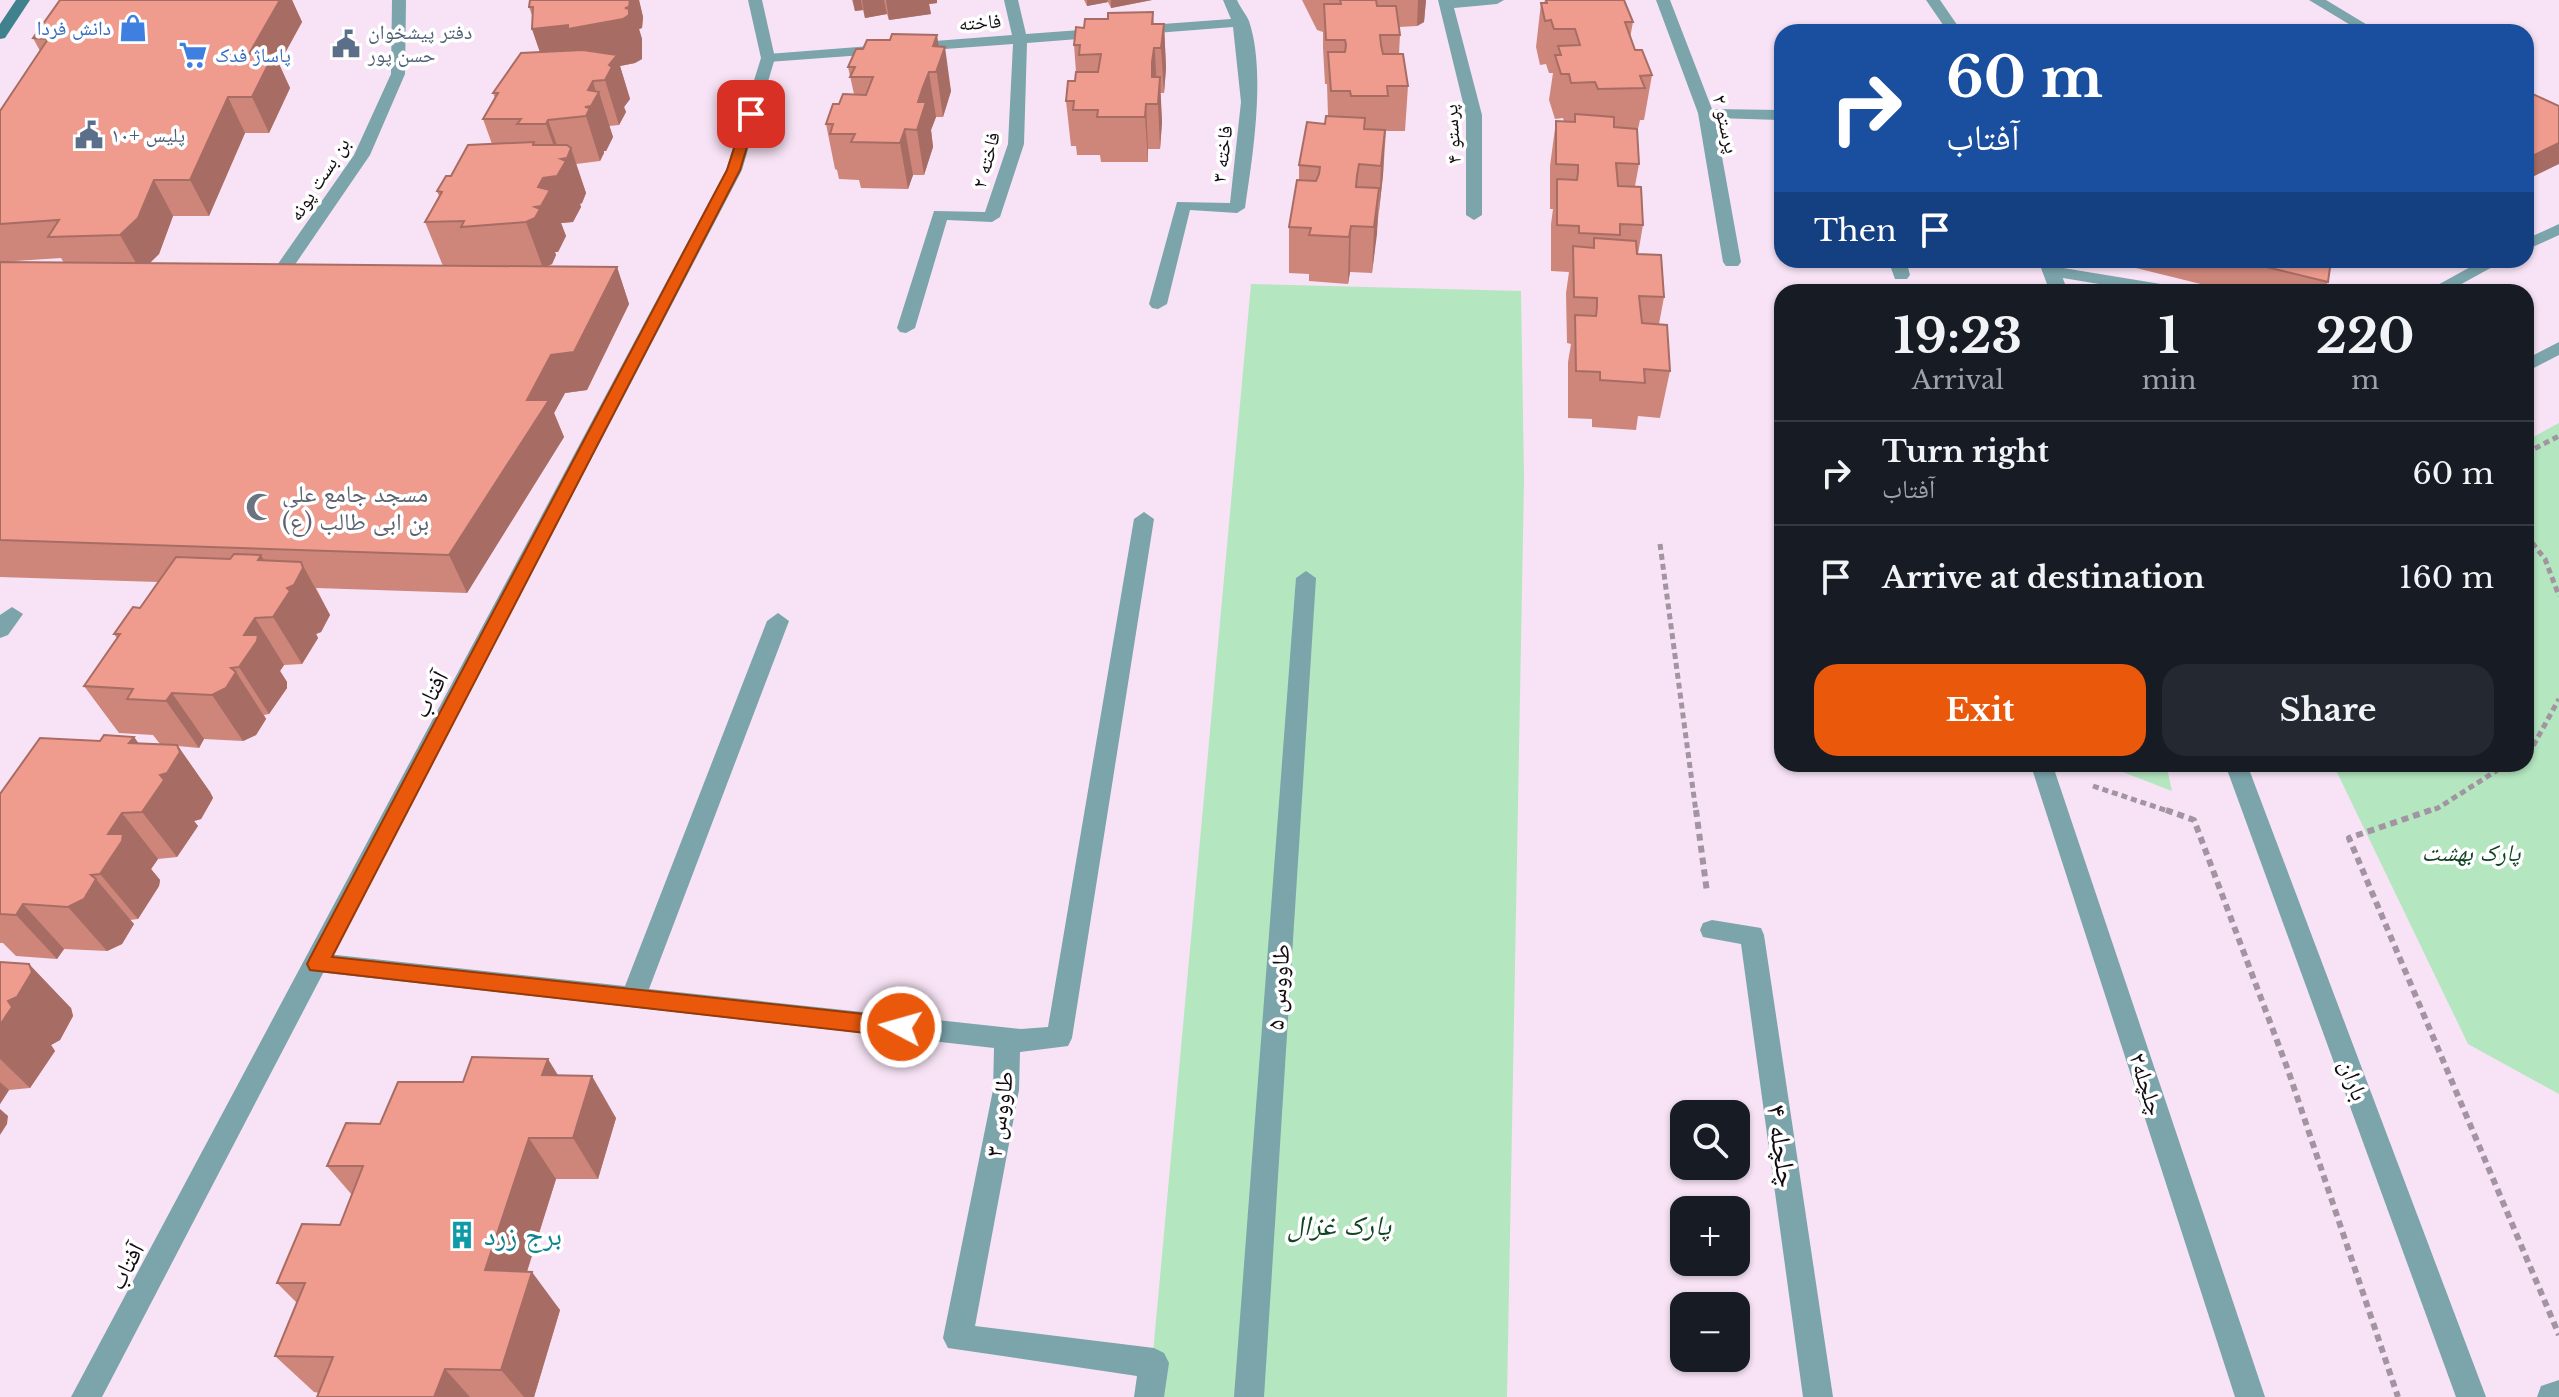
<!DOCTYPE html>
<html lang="en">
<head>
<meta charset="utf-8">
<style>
  body { margin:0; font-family:"Libre Baskerville","Noto Naskh Arabic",serif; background:#242831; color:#f1f3f6; height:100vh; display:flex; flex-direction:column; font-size:30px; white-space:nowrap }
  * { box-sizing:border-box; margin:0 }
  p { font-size:26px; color:#9ea1a6 }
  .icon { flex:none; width:44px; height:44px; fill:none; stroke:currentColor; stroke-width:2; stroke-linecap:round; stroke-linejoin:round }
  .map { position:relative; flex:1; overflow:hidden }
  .drawer { position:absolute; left:1774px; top:284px; width:760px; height:488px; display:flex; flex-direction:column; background:#171b24; border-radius:24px; box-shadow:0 2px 6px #0004 }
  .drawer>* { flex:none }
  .banner { position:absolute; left:1774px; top:24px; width:760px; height:244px; border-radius:24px; box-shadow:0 2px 6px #0004; background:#1a4fa0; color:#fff; overflow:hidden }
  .buttons { position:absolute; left:1670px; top:1100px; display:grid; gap:16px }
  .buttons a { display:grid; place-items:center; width:80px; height:80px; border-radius:16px; background:#171b24; box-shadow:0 2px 6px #0004; font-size:40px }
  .pin { position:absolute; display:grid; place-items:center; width:68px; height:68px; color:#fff; margin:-34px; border-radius:16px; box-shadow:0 4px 12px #0006 }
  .me { position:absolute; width:88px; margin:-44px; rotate:276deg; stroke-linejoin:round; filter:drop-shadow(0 0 6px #0008) }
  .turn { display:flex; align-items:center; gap:28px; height:168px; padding:0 40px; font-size:36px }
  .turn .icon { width:104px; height:104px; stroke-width:2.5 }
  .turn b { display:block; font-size:56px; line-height:68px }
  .then { display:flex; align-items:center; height:76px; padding:0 40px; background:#0003; gap:16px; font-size:30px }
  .eta { display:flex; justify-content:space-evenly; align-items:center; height:136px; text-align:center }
  .eta b { font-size:48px; font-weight:800; line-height:56px }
  .cta { display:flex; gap:16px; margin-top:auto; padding:16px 40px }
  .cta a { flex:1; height:92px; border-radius:24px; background:#ea580c; color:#fff; font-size:32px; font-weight:800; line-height:92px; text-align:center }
  .cta a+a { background:#242831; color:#f1f3f6 }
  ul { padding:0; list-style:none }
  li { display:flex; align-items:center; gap:24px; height:104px; padding:0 40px; border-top:2px solid #363941 }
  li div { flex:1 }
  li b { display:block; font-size:30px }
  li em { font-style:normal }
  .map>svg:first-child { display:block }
  .green { fill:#b4e6c0 }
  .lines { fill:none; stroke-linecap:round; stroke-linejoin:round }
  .path-far1 { stroke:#a394a2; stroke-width:5; stroke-dasharray:6 4; stroke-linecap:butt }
  .path { stroke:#a394a2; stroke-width:6; stroke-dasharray:7 5; stroke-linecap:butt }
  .service { fill:#7ba4ab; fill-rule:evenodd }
  .minor { fill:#7ba4ab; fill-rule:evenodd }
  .tertiary { fill:#7ba4ab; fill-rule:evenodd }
  .secondary { fill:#3f828d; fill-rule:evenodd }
  .wall { fill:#ce867b }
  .shaded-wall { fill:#a76d64 }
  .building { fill:#ef9c8f; stroke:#a76d64; stroke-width:2 }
  .route { fill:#ea580c; stroke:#983908; stroke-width:2 }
  .labels { text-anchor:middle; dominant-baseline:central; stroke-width:7; stroke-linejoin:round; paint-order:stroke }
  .far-street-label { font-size:20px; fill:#120c12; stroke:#fff }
  .far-shop-label { font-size:20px; fill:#366cbe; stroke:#fff; text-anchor:end }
  .far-service-label { font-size:20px; fill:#4e5e75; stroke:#fff; text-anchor:start }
  .worship-label { font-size:24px; fill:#5b616d; stroke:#fff; text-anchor:start }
  .street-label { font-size:24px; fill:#120c12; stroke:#fff }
  .park-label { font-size:24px; font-style:italic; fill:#0f4523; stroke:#fff }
  .near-street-label { font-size:28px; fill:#120c12; stroke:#fff }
  .near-park-label { font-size:28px; font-style:italic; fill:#0f4523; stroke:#fff }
  .near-culture-label { font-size:28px; fill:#0d838f; stroke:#fff; text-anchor:start }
</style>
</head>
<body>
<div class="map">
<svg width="2559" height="1397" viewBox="0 0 2559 1397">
  <rect width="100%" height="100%" fill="#f7e3f5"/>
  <g class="green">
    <path d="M1251,284L1521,291L1524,480L1507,1397H1149Z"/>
    <path d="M2559,423V1094L2468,1044L2333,764H2526V441Z"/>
    <path d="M2102,764H2166L2172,791Z"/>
  </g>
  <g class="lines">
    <g class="path-far1">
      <path d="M2526,453L2559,436"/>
      <path d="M2526,535L2545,559L2559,596"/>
      <path d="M1660,544L1696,812"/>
      <path d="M2526,752L2532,748L2559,699"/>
      <path d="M2093,786L2171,812"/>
      <path d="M2425,812L2438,808L2507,764"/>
    </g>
    <g class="path">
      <path d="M1696,810L1707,892"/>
      <path d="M2166,810L2194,820L2288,1070L2398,1397"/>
      <path d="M2431,810L2349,838L2559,1335"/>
    </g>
    <path class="service" d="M2051,266L2179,287L2188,292H2147L2045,275L2042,271Z"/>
    <g class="minor">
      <path d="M392,0H406L405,74L370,155L281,285H269L266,281L354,155L391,74Z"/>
      <path d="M1004,0H1018L1026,34L1231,19L1223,0H1237C1240,7 1247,16 1249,21C1266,71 1253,155 1245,208L1237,213L1190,210L1167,304L1158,309L1152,308L1149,304L1177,202L1230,203L1241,102L1233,27L1027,43L1024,144L1000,217L992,222L947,220L915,328L906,333L900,332L897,328L934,211L985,212L1008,144L1013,44L768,62L761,58L768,54L1012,35Z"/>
      <path d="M1438,0H1504L1497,4L1454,8L1482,115V215L1474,220L1466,215V115Z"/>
      <path d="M1656,0H1670L1712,109L1782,110V120L1715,118L1741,262L1738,266H1726L1723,262L1698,113Z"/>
      <path d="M2309,0H2326L2379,32H2362Z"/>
      <path d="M1827,26L1832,27L1835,32H1821L1822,27Z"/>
      <path d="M1888,260H1906L1910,275L1907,279H1895Z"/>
      <path d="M1144,512L1154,519L1072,1038L1068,1046L1020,1052L1019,1090L975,1326L1154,1348L1164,1353L1169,1363L1164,1397H1134L1137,1376L948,1348L943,1338L993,1090L994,1048L309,971L306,964L309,957L318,953L625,986L767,621L778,613L789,621L649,989L1021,1029L1048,1027L1134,519Z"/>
      <path d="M1306,571L1316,578L1264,1397H1234L1296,578Z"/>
      <path d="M12,607L23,614L8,635L0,638V615Z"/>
      <path d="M2047,764L2055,772L2265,1397H2235L2033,772L2036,766Z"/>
      <path d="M1712,920L1761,928L1764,935L1833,1397H1803L1741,944L1703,937L1700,930L1703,923Z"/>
      <path d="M2559,1380V1397H2537L2541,1386Z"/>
    </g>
    <g class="tertiary">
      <path d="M748,0H762L775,58L742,170L102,1397H71L726,170L761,58Z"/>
      <path d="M1926,0H1940L1962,32H1948Z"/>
      <path d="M2559,224V235L2526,250V239Z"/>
      <path d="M2038,260H2056L2068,292H2050Z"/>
      <path d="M2483,260H2505L2447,292H2425Z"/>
      <path d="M2559,342V355L2526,372V359Z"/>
      <path d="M2225,764H2247L2486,1397H2456Z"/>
    </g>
    <path class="secondary" d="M16,0H30L5,38L0,39V24Z"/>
  </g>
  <g class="wall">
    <path d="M60,0H292L302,22L279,64L290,88L269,133H245L209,216H173L159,254L149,263L443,266L425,222L439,196L437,191L451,176L492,144L483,119L495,98L493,93L540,52L532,29L533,18L529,7L639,0L643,17L642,28L639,29L642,39V59L635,63L620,66L630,99L624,107L626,112L619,125L609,126L613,137L606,151H604V153L600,161L576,164L586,193L582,203L580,204L581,207L573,222L561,223L566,236L558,252H555L556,255L552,264L547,266L617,267L629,304L587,390L565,393L554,413L564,437L467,593L316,588L330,615L321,632L316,634L318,638L302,664L284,665L280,671L287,682V688L269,714L264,715L266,719L256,735L243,741L204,739L199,748L178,746L210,792L213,798L201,819L194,821L198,826L177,857L158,859L151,869L160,880L159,886L138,919L130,920L134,924L122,944L107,951L64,949L57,959L16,956L3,943H0V794L100,741L134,737L138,743L160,744L153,735L119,733L84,686L117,638L114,634L140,608L158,582L0,577V262L64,263L61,258L0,262V111L40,51L33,38Z"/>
    <path d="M852,0H937V3L929,4L931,14L889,20L887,14L865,18L863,10L855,11Z"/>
    <path d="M1084,0H1152L1111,8L1108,2L1087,6Z"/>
    <path d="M1302,0H1426L1424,22L1417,26L1399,27L1400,35L1399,54L1408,86L1405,131H1386L1383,175L1372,273L1350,272L1348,284L1309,281V274L1289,273V227L1299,181V165L1325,124L1328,116L1327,84H1325L1323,48V32L1317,30Z"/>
    <path d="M1545,0H1624L1633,22L1630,38L1635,50L1652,75L1644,120H1640L1637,133L1639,164L1635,186L1643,225L1638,254L1664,297L1659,324L1670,371L1660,418L1638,416L1636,430L1592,427V419L1568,418V362L1571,344L1567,343L1566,293L1569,272L1551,271V224L1553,209H1550V166L1556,121L1564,122L1563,118L1555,119L1549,100L1553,73H1549L1546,64L1540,65L1536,47L1541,3H1544Z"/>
    <path d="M1108,19L1153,24H1164L1166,68L1164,93H1160L1162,122L1160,149H1148V162H1101L1100,155H1077L1076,146H1071L1066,101L1075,81L1076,72L1074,45L1084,28Z"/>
    <path d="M939,47L951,91L943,117H936L931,130L933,147L924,175H913L908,189L861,188L859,180L839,179L837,170L835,169L826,124L839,104L854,94L848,67Z"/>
    <path d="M2134,260H2331L2328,282L2322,292H2233L2132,267Z"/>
    <path d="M0,962L71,1008L73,1016L60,1040L51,1045L55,1051L30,1088L9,1090L0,1104Z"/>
    <path d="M558,1076L616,1118L598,1179H556L527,1272L560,1310L534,1397H317L319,1393L314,1392L275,1356L297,1303L277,1283L340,1225L352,1195L327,1166L380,1124L463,1082Z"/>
  </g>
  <g class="shaded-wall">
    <path d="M262,0H292L302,22L279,64L290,88L269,133L252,97L249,54Z"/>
    <path d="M620,0H639L643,17L642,28L639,29L642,39V59L635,63L620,66L630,99L624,107L626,112L619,125L605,80L547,73L532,29Z"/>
    <path d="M853,0H861L863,10L855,11Z"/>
    <path d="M862,0H884L887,14L865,18Z"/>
    <path d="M886,0H937V3L929,4L931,14L889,20Z"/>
    <path d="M1087,0H1107L1108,2L1087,6Z"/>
    <path d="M1111,0H1152L1111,8Z"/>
    <path d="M1418,0H1426L1424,22L1417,26Z"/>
    <path d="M1153,12L1157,93L1155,107L1152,77Z"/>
    <path d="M1164,24L1166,68L1164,93L1161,48Z"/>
    <path d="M937,35L941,59L945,47L951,91L943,117L933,46Z"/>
    <path d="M929,72L936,117L931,130L933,147L924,175L917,130L918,102Z"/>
    <path d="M1160,77L1162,122L1160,149L1158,104Z"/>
    <path d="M593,81L597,96L599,92L613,137L606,151H604V153L600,161L586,116L585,107L588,90Z"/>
    <path d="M228,97L245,133L209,216L190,180Z"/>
    <path d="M1146,104L1148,149V162L1145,117Z"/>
    <path d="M548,120L562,159L571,148L586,193L582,203L580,204L581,207L573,222L561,223L566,236L558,252H555L556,255L552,264L543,268L526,222L535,207L538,187L533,145L534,142L547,177L562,169L546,124Z"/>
    <path d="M905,129L913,175L908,189L900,143Z"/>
    <path d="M1385,130L1383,175L1379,211L1381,166Z"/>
    <path d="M2559,143V164L2526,180V159Z"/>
    <path d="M154,180L173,216L159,254L141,272L120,235Z"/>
    <path d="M1379,188L1377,234L1372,273L1374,227Z"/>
    <path d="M1351,226L1350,272L1348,284L1349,237Z"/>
    <path d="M617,267L629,304L587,390L565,393L554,413L564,437L467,593L449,555L551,355Z"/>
    <path d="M261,555L286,598L287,588L301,562L330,615L321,632L316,634L318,638L302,664L273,617L258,560Z"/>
    <path d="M255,618L284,665L280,671L287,682V688L269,714L239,667L244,635Z"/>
    <path d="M236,672L266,719L256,735L243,741L212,695Z"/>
    <path d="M172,693L204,739L199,748L166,701Z"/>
    <path d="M134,737L162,775L177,745L210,792L213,798L201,819L194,821L198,826L177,857L142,812L129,743Z"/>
    <path d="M122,813L158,859L151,869L160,880L159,886L138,919L100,874L108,834Z"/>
    <path d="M96,879L134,924L122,944L107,951L68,907Z"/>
    <path d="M23,904L64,949L57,959L16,915Z"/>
    <path d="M29,964L71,1008L73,1016L60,1040L51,1045L55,1051L30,1088L0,1059V1025L8,1001Z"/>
    <path d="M548,1059L574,1101L542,1075Z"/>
    <path d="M592,1076L616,1118L598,1179L573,1138Z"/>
    <path d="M0,1082L9,1090L0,1104Z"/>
    <path d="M0,1109L8,1116L7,1124L0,1135Z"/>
    <path d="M529,1138L556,1179L515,1309L485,1270Z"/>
    <path d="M532,1272L560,1310L534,1397H524L501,1370Z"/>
    <path d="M445,1369L470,1397H434Z"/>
  </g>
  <g class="building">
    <path d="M60,0H280L249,54L274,53L252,97H228L190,180H154L138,218L120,235L48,237L59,220L0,224V111L48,39L33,38Z"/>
    <path d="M530,0H630L629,7L625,8L629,9V15L623,19L568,29V25L532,29L533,7H529Z"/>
    <path d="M1340,0H1376L1377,6H1396L1400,35H1380L1381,45L1383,54H1403L1408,86H1387L1388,96H1351L1350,91H1331L1328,52H1345L1346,45L1345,40H1326L1324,4H1341Z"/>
    <path d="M1546,0H1624L1633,22H1625L1635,50H1642L1652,75L1640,76L1645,88L1598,89L1595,82L1571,83L1569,74H1561L1555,55H1561L1558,46L1580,45L1575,29H1554L1551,20L1545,21L1541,3H1547Z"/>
    <path d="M1153,12L1152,24H1164L1161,48H1154L1152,62V77H1160L1158,104H1146L1145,117H1097L1098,110H1073L1074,101H1066L1068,81H1075L1076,72H1098L1101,54L1079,55L1080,45H1074L1076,27L1084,28L1085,19H1108V13Z"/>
    <path d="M892,34L937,35L933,46L945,47L936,72H929L923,87L918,102H926L917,130L905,129L900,143L851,142L855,134H830L833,124H826L833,104H839L843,94L866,95L873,77H850L855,67H848L856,49H863L867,40H890Z"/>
    <path d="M583,50L617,55L609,65L612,67L605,80L593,81L588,90L599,92L591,106L585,107L590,108L586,116L548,120L546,124H517L521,119H483L498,93H493L521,53Z"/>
    <path d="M2526,91L2559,106V143L2526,159Z"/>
    <path d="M1575,114L1614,117V127L1637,129L1639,164L1616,163L1617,174L1618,186L1641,187L1643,225L1620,224V235L1579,233V226L1557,225V179L1577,180L1578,172V165L1556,164V121L1575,122Z"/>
    <path d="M1326,116L1365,118L1364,129L1385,130L1381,166L1359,164L1357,176L1356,187L1379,188L1374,227L1351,226L1349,237L1309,235L1311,228L1289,227L1297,180L1316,181L1319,174L1320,167L1299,165L1307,122L1325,124Z"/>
    <path d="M534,142L533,145H567L571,148L567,158L561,159L566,161L557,176L543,178L538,187L550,190L541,206L535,207L540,209L535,218L526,222L461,227L464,221L425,222L442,192L437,191L446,176H451L468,145Z"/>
    <path d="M1594,238L1636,241L1637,254L1661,255L1664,297L1639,296L1642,323L1667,325L1670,371L1644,369L1645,383L1600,380V372L1576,371L1575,315L1596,316L1597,307V298L1574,297L1573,246L1594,248Z"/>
    <path d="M2238,260H2331L2328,282Z"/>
    <path d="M0,262L617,267L574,352L551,355L527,400H549L449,555L0,540Z"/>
    <path d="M234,554L261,555L258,560L301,562L303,568L294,585L287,588L290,591L273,617L255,618L244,635H258L257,641L239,667L231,668L236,672L226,688L212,695L172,693L166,701L127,699L133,689L84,686L120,634H114L133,607L140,608L176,557L230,559Z"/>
    <path d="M104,735L134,737L129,743L177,745L180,752L167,773L160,775L164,780L142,812L122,813L108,834H123L122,841L100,874L91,875L96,879L84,899L68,907L23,904L16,915L0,914V794L40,738L100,741Z"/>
    <path d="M0,962L29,964L32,972L17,997L8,1001L12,1007L0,1025Z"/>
    <path d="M472,1057L548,1059L542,1075L592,1076L573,1138H529L485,1270L532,1272L501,1370L445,1369L434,1397H317L333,1357L275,1356L305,1283H277L302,1224L340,1225L363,1166H327L346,1123L380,1124L398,1082H463Z"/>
  </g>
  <path class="route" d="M751,110L757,114L740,170L332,957L901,1018L908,1021L911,1027L908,1034L901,1037L310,970L307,964L310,958L727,170L745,114Z"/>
  <defs>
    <symbol id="shop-bare" viewBox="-9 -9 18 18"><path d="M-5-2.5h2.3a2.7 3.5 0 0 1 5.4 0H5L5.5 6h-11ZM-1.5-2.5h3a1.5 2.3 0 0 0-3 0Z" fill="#3f7fe0" stroke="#fff" stroke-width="2.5" paint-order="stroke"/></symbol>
    <symbol id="civic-bare" viewBox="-9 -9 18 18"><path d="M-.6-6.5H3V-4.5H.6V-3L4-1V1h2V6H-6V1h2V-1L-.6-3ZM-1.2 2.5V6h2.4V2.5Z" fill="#5c6f8a" stroke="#fff" stroke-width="2.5" paint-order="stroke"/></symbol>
    <symbol id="supermarket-bare" viewBox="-9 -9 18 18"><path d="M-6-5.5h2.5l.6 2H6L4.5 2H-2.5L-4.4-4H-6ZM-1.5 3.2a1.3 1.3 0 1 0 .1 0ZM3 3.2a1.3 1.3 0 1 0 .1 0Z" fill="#3f7fe0" stroke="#fff" stroke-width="2.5" paint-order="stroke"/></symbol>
    <symbol id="mosque-bare" viewBox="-9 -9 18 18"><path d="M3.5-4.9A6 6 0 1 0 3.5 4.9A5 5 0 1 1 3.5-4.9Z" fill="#6b7280" stroke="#fff" stroke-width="2.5" paint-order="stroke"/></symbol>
    <symbol id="building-bare" viewBox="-9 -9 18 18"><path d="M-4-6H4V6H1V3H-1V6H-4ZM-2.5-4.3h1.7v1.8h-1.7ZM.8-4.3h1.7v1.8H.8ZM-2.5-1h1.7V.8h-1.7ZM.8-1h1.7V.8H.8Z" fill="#0f9aa8" stroke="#fff" stroke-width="2.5" paint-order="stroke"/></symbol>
  </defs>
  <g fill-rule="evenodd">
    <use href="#shop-bare" x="113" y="8" width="40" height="40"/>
    <use href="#civic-bare" x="326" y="24" width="40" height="40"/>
    <use href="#supermarket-bare" x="173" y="35" width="40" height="40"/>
    <use href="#civic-bare" x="69" y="115" width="40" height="40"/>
    <use href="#mosque-bare" x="240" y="487" width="40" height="40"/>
    <use href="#building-bare" x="442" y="1215" width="40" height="40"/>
  </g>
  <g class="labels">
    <g class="far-street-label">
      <text transform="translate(980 22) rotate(-4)">فاخته</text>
      <text transform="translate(1726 124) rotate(77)">پرستو ۲</text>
      <text transform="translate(1452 134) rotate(-94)">پرستو ۴</text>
      <text transform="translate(1222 154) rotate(-83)">فاخته ۳</text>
      <text transform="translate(986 160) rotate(-75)">فاخته ۲</text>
      <text transform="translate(319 179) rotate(-57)">بن بست پونه</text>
    </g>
    <g class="far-shop-label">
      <text x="111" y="28">دانش فردا</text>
      <text x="215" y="55" text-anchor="start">پاساژ فدک</text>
    </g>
    <g class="far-service-label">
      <text x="368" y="32">دفتر پیشخوان<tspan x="368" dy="23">حسن پور</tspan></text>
      <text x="111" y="135">پلیس +۱۰</text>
    </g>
    <g class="worship-label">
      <text x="282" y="493">مسجد جامع علی<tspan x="282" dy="28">بن ابی طالب (ع)</tspan></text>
    </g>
    <g class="street-label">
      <text transform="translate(430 694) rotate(-62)">آفتاب</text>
      <text transform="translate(1278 987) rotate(-86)">طاووس ۵</text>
      <text transform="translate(2354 1080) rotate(70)">باران</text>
      <text transform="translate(2147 1084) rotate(72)">چلچله۲</text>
      <text transform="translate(999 1114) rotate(-82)">طاووس ۳</text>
      <text transform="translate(126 1266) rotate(-62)">آفتاب</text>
    </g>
    <g class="park-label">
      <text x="2471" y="852">پارک بهشت</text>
    </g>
    <g class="near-street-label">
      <text transform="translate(1782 1146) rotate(82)">چلچله ۴</text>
    </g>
    <g class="near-park-label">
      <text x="1339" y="1225">پارک غزال</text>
    </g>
    <g class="near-culture-label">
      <text x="484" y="1235">برج زرد</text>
    </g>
  </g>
</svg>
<div class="buttons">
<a><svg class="icon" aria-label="search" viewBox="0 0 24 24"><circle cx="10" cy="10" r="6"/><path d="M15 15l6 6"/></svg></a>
<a>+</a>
<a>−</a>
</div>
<div class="pin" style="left:751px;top:114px;background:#d93025"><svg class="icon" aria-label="arrive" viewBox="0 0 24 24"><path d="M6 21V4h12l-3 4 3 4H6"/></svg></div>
<svg class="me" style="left:901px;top:1027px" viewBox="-20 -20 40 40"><circle r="17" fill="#ea580c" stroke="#fff" stroke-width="3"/><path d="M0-11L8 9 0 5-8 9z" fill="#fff"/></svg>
<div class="banner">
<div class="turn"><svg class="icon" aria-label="right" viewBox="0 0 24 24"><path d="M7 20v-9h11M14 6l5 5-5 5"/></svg><div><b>60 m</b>آفتاب</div></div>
<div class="then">Then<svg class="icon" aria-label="arrive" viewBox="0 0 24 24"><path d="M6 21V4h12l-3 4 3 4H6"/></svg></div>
</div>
<section class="drawer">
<div class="eta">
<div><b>19:23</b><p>Arrival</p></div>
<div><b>1</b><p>min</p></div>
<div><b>220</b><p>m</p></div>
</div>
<ul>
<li><svg class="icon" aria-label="right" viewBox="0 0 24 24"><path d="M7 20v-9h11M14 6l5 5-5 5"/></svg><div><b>Turn right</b><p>آفتاب</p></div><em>60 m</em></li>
<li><svg class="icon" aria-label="arrive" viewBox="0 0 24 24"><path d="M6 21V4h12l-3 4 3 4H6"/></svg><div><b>Arrive at destination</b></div><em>160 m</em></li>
</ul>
<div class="cta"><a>Exit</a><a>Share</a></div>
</section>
</div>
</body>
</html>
